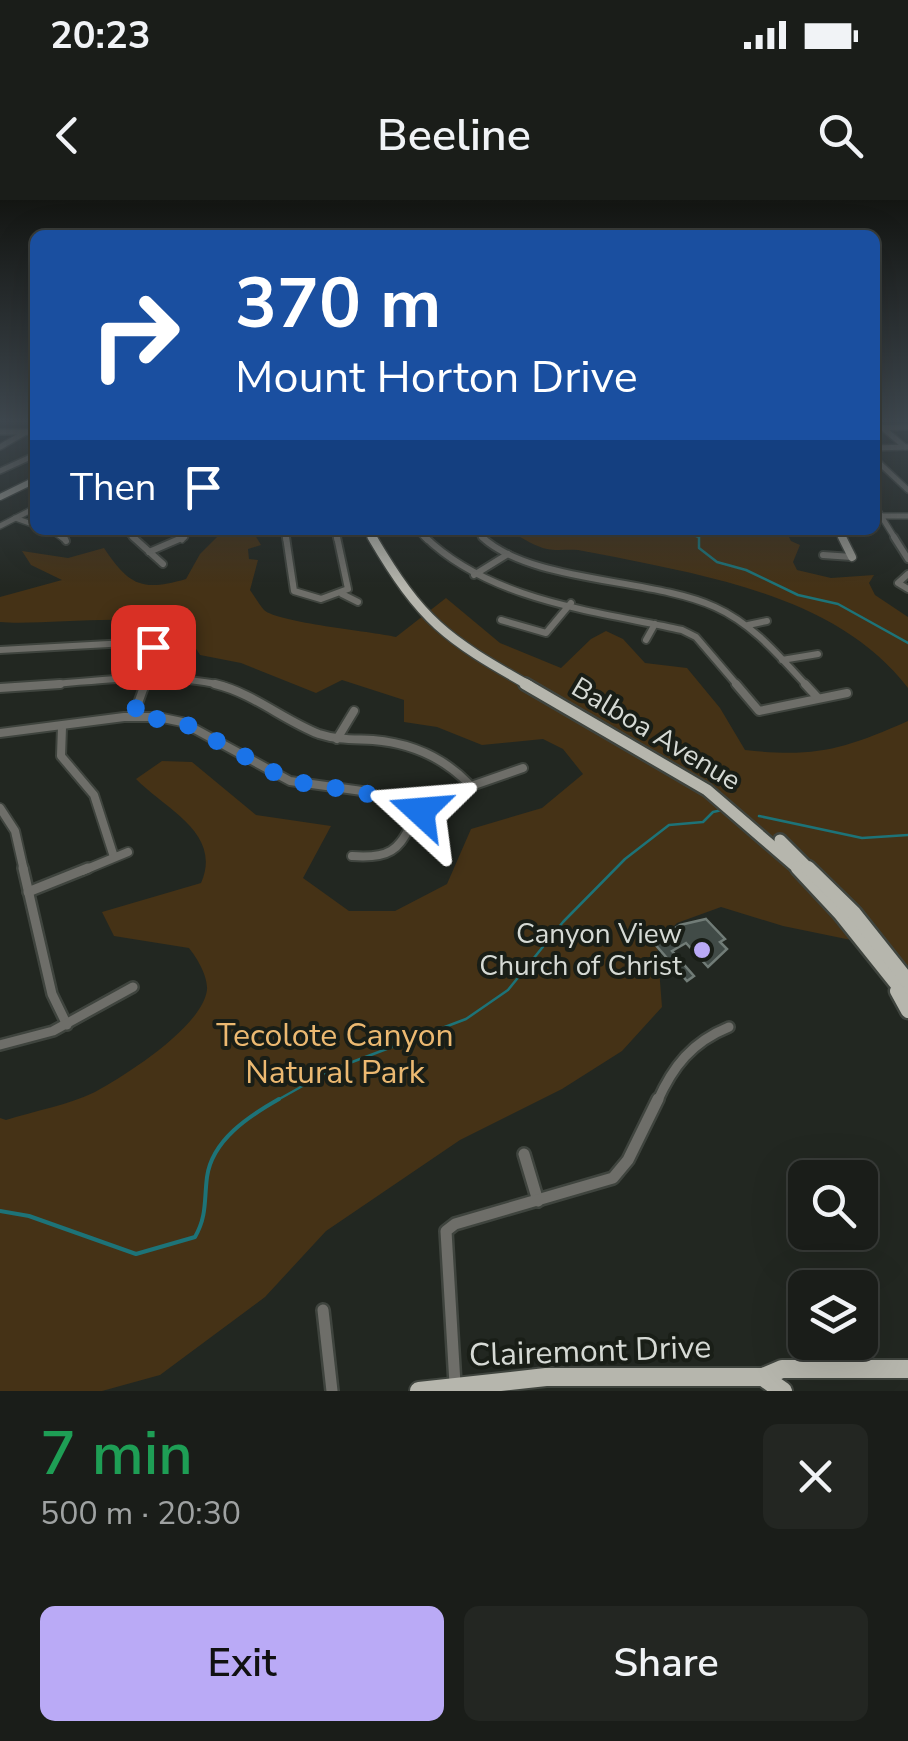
<!DOCTYPE html>
<html lang="en">
<head>
<meta charset="utf-8">
<style>
  body { margin:0; font-family:"Nunito Sans",sans-serif; background:#232622; color:#f1f3f6; height:100vh; display:flex; flex-direction:column; font-size:38px; white-space:nowrap }
  * { box-sizing:border-box; margin:0 }
  p { font-size:32px; color:#9fa2a2 }
  .icon { flex:none; width:55px; height:55px; fill:none; stroke:currentColor; stroke-width:2; stroke-linecap:round; stroke-linejoin:round }
  .map { position:relative; height:1191px; overflow:hidden }
  .drawer { display:flex; flex-direction:column; background:#1a1d19; flex:1 }
  .drawer>* { flex:none }
  .hud { position:absolute; left:30px; top:30px; width:850px; height:305px; border-radius:15px; box-shadow:0 10px 40px #0002,0 0 0 2px #383b38; background:#1a4fa0; color:#fff; overflow:hidden }
  .tools { position:absolute; left:788px; top:960px; display:grid; gap:20px }
  .tools a { display:grid; place-items:center; width:90px; height:90px; border-radius:15px; background:#1a1d19; box-shadow:0 10px 40px #0002,0 0 0 2px #383b38; font-size:50px }
  .pin { position:absolute; display:grid; place-items:center; width:85px; height:85px; color:#fff; margin:-42px; border-radius:20px; box-shadow:0 5px 15px #0006 }
  .me { position:absolute; width:110px; margin:-55px; rotate:289deg; stroke-linejoin:round; filter:drop-shadow(0 0 8px #0008) }
  .turn { display:flex; align-items:center; gap:35px; height:210px; padding:0 40px; font-size:45px }
  .turn .icon { width:130px; height:130px; stroke-width:2.5 }
  .turn b { display:block; font-size:70px; line-height:85px }
  .then { display:flex; align-items:center; height:95px; padding:0 40px; background:#0003; gap:20px; font-size:38px }
  .round { display:grid; place-items:center; flex:none; width:105px; height:105px; border-radius:15px; background:#232622 }
  .head { display:flex; align-items:center; justify-content:space-between; height:170px; padding:0 40px }
  h1 { font-size:60px; font-weight:600; line-height:75px; color:#1e9e55 }
  .cta { display:flex; gap:20px; margin-top:auto; padding:20px 40px }
  .cta a { flex:1; height:115px; border-radius:15px; background:#baaaf6; color:#111; font-size:40px; font-weight:600; line-height:115px; text-align:center }
  .cta a+a { background:#232622; color:#f1f3f6 }
  .status { display:flex; justify-content:space-between; align-items:center; height:70px; padding:0 50px; background:#1a1d19; direction:ltr }
  .status svg { height:28px; fill:currentColor }
  header { display:flex; justify-content:space-between; align-items:center; height:130px; padding:0 40px; background:#1a1d19; font-size:45px; font-weight:600 }
  .map>svg:first-child { display:block }
  .green { fill:#453216 }
  .lines { fill:none; stroke-linecap:round; stroke-linejoin:round }
  .stream-far1 { stroke:#1d7378; stroke-width:2.5 }
  .stream { stroke:#1d7378; stroke-width:4 }
  .building { fill:#414b47; stroke:#717c77; stroke-width:2.5 }
  .street-far4-casing { stroke:#3f443e; stroke-width:8 }
  .street-far3-casing { stroke:#3f443e; stroke-width:10 }
  .street-far2-casing { stroke:#3f443e; stroke-width:12 }
  .street-far1-casing { stroke:#3f443e; stroke-width:14 }
  .street-casing { stroke:#3f443e; stroke-width:16 }
  .secondary-far1-casing { stroke:#3f443e; stroke-width:9 }
  .secondary-casing { stroke:#3f443e; stroke-width:11 }
  .primary-far4-casing { stroke:#3f443e; stroke-width:10 }
  .primary-far3-casing { stroke:#3f443e; stroke-width:12 }
  .primary-far2-casing { stroke:#3f443e; stroke-width:16 }
  .primary-far1-casing { stroke:#3f443e; stroke-width:19 }
  .primary-casing { stroke:#3f443e; stroke-width:22 }
  .street-far4 { stroke:#6e6e69; stroke-width:5 }
  .street-far3 { stroke:#6e6e69; stroke-width:6 }
  .street-far2 { stroke:#6e6e69; stroke-width:8 }
  .street-far1 { stroke:#6e6e69; stroke-width:9 }
  .street { stroke:#6e6e69; stroke-width:11 }
  .secondary-far1 { stroke:#979790; stroke-width:6 }
  .secondary { stroke:#979790; stroke-width:8 }
  .primary-far4 { stroke:#b6b6ad; stroke-width:8 }
  .primary-far3 { stroke:#b6b6ad; stroke-width:9 }
  .primary-far2 { stroke:#b6b6ad; stroke-width:11 }
  .primary-far1 { stroke:#b6b6ad; stroke-width:14 }
  .primary { stroke:#b6b6ad; stroke-width:18 }
  .route { stroke:#1a73e8; stroke-width:18; stroke-dasharray:0 32.4 }
  .poi-dot { fill:#baaaf6; stroke:#191e17; stroke-width:4 }
  .labels { text-anchor:middle; dominant-baseline:central; stroke-width:8; stroke-linejoin:round; paint-order:stroke }
  .street-label { font-size:28px; fill:#d6dad5; stroke:#191e17 }
  .poi-label { font-size:28px; fill:#d6dad5; stroke:#191e17; text-anchor:end }
  .near-park-label { font-size:32px; fill:#ecb971; stroke:#191e17 }
  .near-street-label { font-size:32px; fill:#d6dad5; stroke:#191e17 }
</style>
</head>
<body>
<div class="status"><b>20:23</b><svg viewBox="0 0 49 12"><path d="M0 12V9h3v3zM5 12V6h3v6zM10 12V3h3v9zM15 12V0h3v12zM26 1h20v11H26zM47 4h2v5h-2z"/></svg></div>
<header><svg class="icon" aria-label="back" viewBox="0 0 24 24"><path d="M15 5l-7 7 7 7"/></svg>Beeline<svg class="icon" aria-label="search" viewBox="0 0 24 24"><circle cx="10" cy="10" r="6"/><path d="M15 15l6 6"/></svg></header>
<div class="map">
<svg width="908" height="1191" viewBox="0 0 908 1191">
  <rect width="100%" height="100%" fill="#222721"/>
  <g class="green">
    <path d="M224,330H252L261,345L248,349L249,359L258,360L250,390C254,396 259,404 264,410C279,423 370,431 396,437L446,398L500,443L561,468L591,439L606,431L623,439L645,463L687,468L720,508L745,550C816,558 844,549 908,521V770L890,748L783,726L721,707L677,723L657,743L662,807L622,851L562,889L460,940L326,1031L265,1097L160,1175L102,1191H0V918L6,920C34,911 69,905 95,892C126,875 202,827 207,790C208,776 197,758 189,748L114,736L102,712L201,683C223,633 165,609 136,579L162,561L192,562L256,615L331,626L303,678L349,711H395L447,684L471,629L542,608L583,574L563,549L543,539L482,545L437,527L404,522V500L342,480L316,493L241,463L200,455C195,447 188,435 181,430C145,410 46,426 0,422V397L62,380L31,365L22,351L68,358L104,348C129,385 141,392 186,379L200,354Z"/>
    <path d="M596,330H736L747,336L766,330L786,331L791,341L800,345L793,362L797,370L831,378L874,375L869,383L875,395L908,417V488C841,400 718,378 615,357C603,355 590,352 578,350C568,349 557,351 547,349C536,347 523,338 512,333Z"/>
  </g>
  <g class="lines">
    <g class="stream-far1">
      <path d="M680,330L699,337V348L717,362L746,370L798,395L838,404L908,443"/>
      <path d="M759,616L862,638L908,635"/>
      <path d="M274,902L331,870L466,819L508,790L563,722L625,659L669,625L703,622L713,612L722,610"/>
    </g>
    <path class="stream" d="M0,1011L29,1016L136,1054L195,1037C207,1016 204,1001 207,977C212,940 249,916 279,899"/>
  </g>
  <path class="building" d="M706,719L725,739L720,742L727,749L708,767L686,743L672,751L694,776L687,781L653,742L680,725Z"/>
  <g class="lines">
    <defs>
      <g id="street-far4">
        <path d="M875,228L908,227"/>
        <path d="M883,228L905,247"/>
        <path d="M0,232H35"/>
        <path d="M0,247L26,232"/>
        <path d="M875,248L908,247"/>
        <path d="M875,259L908,290"/>
        <path d="M0,271L35,255"/>
        <path d="M875,306L896,340"/>
        <path d="M875,316H908"/>
        <path d="M15,318L35,325"/>
        <path d="M0,326L35,308"/>
        <path d="M52,330L65,340"/>
        <path d="M125,330L136,340"/>
        <path d="M285,330L286,340"/>
        <path d="M335,330L337,340"/>
        <path d="M417,330L427,340"/>
        <path d="M475,330L485,340"/>
        <path d="M182,340L190,330"/>
      </g>
      <g id="street-far3">
        <path d="M64,337L66,341"/>
        <path d="M133,337L163,364"/>
        <path d="M286,337L294,391L321,399L348,389L337,337"/>
        <path d="M425,337C491,401 596,411 682,430L696,437L738,486"/>
        <path d="M482,337C531,383 652,378 715,407C753,424 780,457 807,486"/>
        <path d="M894,337L908,359"/>
        <path d="M149,352L184,337"/>
        <path d="M823,355L852,357"/>
        <path d="M908,374L898,383L908,389"/>
        <path d="M474,375L508,354"/>
        <path d="M342,394L358,402"/>
        <path d="M501,420L546,433L571,403"/>
        <path d="M748,425L767,421"/>
        <path d="M646,440L655,424"/>
        <path d="M0,450L145,442L155,454L144,486"/>
        <path d="M782,460L818,454"/>
        <path d="M32,486C98,481 161,471 225,486"/>
      </g>
      <g id="street-far2">
        <path d="M215,484C253,493 283,520 319,534C337,540 354,539 373,540C410,543 443,557 469,584"/>
        <path d="M736,484L759,511L847,493"/>
        <path d="M805,484L818,498"/>
        <path d="M0,488L60,484"/>
        <path d="M133,517L145,484"/>
        <path d="M62,527L61,556L94,595L114,657"/>
        <path d="M0,533L124,517H158L182,522L290,581L362,591L420,611"/>
        <path d="M337,539L354,511"/>
        <path d="M0,608L15,631L24,671"/>
        <path d="M352,656C414,661 396,628 434,599L523,568"/>
        <path d="M82,671L128,652"/>
      </g>
      <g id="street-far1">
        <path d="M23,668L52,794L67,825"/>
        <path d="M28,692L88,668"/>
        <path d="M0,845L53,831L133,787"/>
        <path d="M657,902C673,866 692,842 729,827"/>
      </g>
      <g id="street">
        <path d="M524,954L538,1001"/>
        <path d="M323,1110L332,1191"/>
        <path d="M455,1184L446,1031L455,1024L613,978L628,960L658,899"/>
      </g>
      <g id="secondary-far1">
        <path d="M0,297L35,280"/>
        <path d="M839,330L844,340"/>
      </g>
      <path id="secondary" d="M842,337L852,357"/>
      <path id="primary-far4" d="M368,330L374,340"/>
      <path id="primary-far3" d="M372,337C422,422 445,438 530,486"/>
      <g id="primary-far2">
        <path d="M525,484L707,590L801,671"/>
        <path d="M780,640L811,671"/>
      </g>
      <g id="primary-far1">
        <path d="M798,668L840,713L908,798"/>
        <path d="M808,668L854,713L908,781"/>
        <path d="M897,791L908,811"/>
      </g>
      <g id="primary">
        <path d="M763,1177L783,1191"/>
        <path d="M419,1191L546,1177H763L782,1169H908"/>
      </g>
    </defs>
    <use href="#street-far4" class="street-far4-casing"/>
    <use href="#street-far3" class="street-far3-casing"/>
    <use href="#street-far2" class="street-far2-casing"/>
    <use href="#street-far1" class="street-far1-casing"/>
    <use href="#street" class="street-casing"/>
    <use href="#secondary-far1" class="secondary-far1-casing"/>
    <use href="#secondary" class="secondary-casing"/>
    <use href="#primary-far4" class="primary-far4-casing"/>
    <use href="#primary-far3" class="primary-far3-casing"/>
    <use href="#primary-far2" class="primary-far2-casing"/>
    <use href="#primary-far1" class="primary-far1-casing"/>
    <use href="#primary" class="primary-casing"/>
    <use href="#street-far4" class="street-far4"/>
    <use href="#street-far3" class="street-far3"/>
    <use href="#street-far2" class="street-far2"/>
    <use href="#street-far1" class="street-far1"/>
    <use href="#street" class="street"/>
    <use href="#secondary-far1" class="secondary-far1"/>
    <use href="#secondary" class="secondary"/>
    <use href="#primary-far4" class="primary-far4"/>
    <use href="#primary-far3" class="primary-far3"/>
    <use href="#primary-far2" class="primary-far2"/>
    <use href="#primary-far1" class="primary-far1"/>
    <use href="#primary" class="primary"/>
  </g>
  <linearGradient id="sky" x2="0" y2="1"><stop stop-color="#131512"/><stop offset="0.57" stop-color="#3e474e"/><stop offset="1" stop-color="#3e474e" stop-opacity="0"/></linearGradient>
  <rect width="908" height="388" fill="url(#sky)"/>
  <g class="lines">
    <path class="route" d="M153,447L155,454L133,516L182,522L290,581L362,592L420,611"/>
  </g>
  <circle class="poi-dot" cx="702" cy="750" r="10"/>
  <g class="labels">
    <g class="street-label">
      <text transform="translate(656 534) rotate(31)">Balboa Avenue</text>
    </g>
    <g class="poi-label">
      <text x="682" y="734">Canyon View<tspan x="682" dy="32">Church of Christ</tspan></text>
    </g>
    <g class="near-park-label">
      <text x="335" y="835">Tecolote Canyon<tspan x="335" dy="37">Natural Park</tspan></text>
    </g>
    <g class="near-street-label">
      <text transform="translate(590 1151) rotate(-2)">Clairemont Drive</text>
    </g>
  </g>
</svg>
<div class="tools">
<a><svg class="icon" aria-label="search" viewBox="0 0 24 24"><circle cx="10" cy="10" r="6"/><path d="M15 15l6 6"/></svg></a>
<a><svg class="icon" aria-label="layers" viewBox="0 0 24 24"><path d="M12 4l9 5-9 5-9-5zM3 14l9 5 9-5"/></svg></a>
</div>
<div class="pin" style="left:153px;top:447px;background:#d93025"><svg class="icon" aria-label="arrive" viewBox="0 0 24 24"><path d="M6 21V4h12l-3 4 3 4H6"/></svg></div>
<svg class="me" style="left:420px;top:611px" viewBox="-20 -20 40 40"><path d="M0-17L14 15 0 8-14 15z" fill="#1a73e8" stroke="#fff" stroke-width="4"/></svg>
<div class="hud">
<div class="turn"><svg class="icon" aria-label="right" viewBox="0 0 24 24"><path d="M7 20v-9h11M14 6l5 5-5 5"/></svg><div><b>370 m</b>Mount Horton Drive</div></div>
<div class="then">Then<svg class="icon" aria-label="arrive" viewBox="0 0 24 24"><path d="M6 21V4h12l-3 4 3 4H6"/></svg></div>
</div>
</div>
<section class="drawer">
<div class="head"><div><h1>7 min</h1><p>500 m · 20:30</p></div><a class="round"><svg class="icon" aria-label="close" viewBox="0 0 24 24"><path d="M6 6l12 12M18 6L6 18"/></svg></a></div>
<div class="cta"><a>Exit</a><a>Share</a></div>
</section>
</body>
</html>
